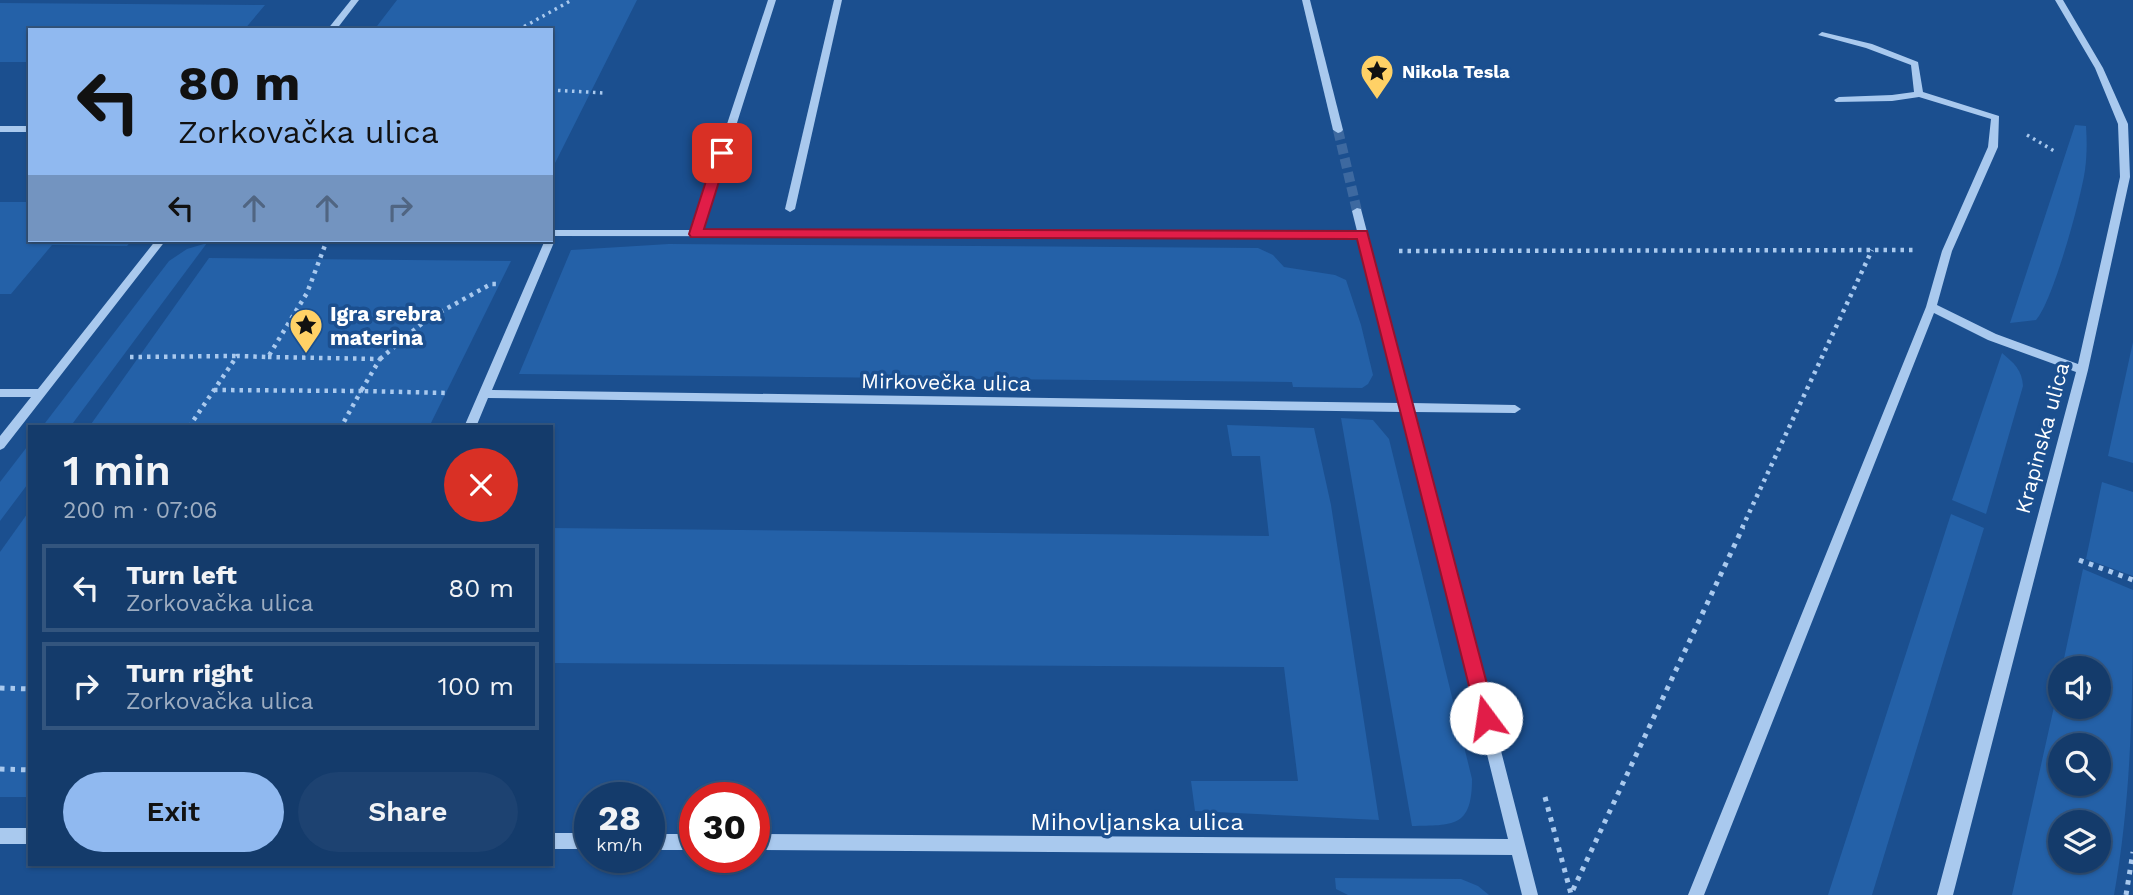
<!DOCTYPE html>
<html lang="en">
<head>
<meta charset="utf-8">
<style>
  body { margin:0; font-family:"Work Sans",sans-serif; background:#1d4271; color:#f1f3f6; height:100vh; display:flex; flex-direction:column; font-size:26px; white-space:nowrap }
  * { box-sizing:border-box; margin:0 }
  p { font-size:23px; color:#9dadc1 }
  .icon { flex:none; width:38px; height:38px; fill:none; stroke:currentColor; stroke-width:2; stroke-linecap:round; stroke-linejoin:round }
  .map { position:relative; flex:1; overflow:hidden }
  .details { position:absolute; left:28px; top:425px; width:525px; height:441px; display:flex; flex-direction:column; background:#143b6b; border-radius:0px; box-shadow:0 2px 5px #0004,0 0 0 2px #33557e }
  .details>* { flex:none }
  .banner { position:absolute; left:28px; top:28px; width:525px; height:214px; border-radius:0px; box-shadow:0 2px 5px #0004,0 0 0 2px #33557e; background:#90b9f0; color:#111; overflow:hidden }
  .fabs { position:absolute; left:2048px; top:656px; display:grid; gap:14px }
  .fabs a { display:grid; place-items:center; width:63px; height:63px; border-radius:50%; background:#143b6b; box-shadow:0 2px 5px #0004,0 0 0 2px #33557e; font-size:35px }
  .speed { position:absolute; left:574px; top:782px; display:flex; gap:14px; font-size:35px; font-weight:700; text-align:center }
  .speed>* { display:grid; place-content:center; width:91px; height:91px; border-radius:50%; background:#143b6b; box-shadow:0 2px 5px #0004,0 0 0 2px #33557e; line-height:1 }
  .speed small { font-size:18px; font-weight:400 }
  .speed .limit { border:10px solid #d22; background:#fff; color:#111 }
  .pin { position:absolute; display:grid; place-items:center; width:60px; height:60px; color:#fff; margin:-30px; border-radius:14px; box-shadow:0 4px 10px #0006 }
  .me { position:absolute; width:77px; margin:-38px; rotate:346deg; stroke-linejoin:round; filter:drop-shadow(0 0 5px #0008) }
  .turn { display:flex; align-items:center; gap:24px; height:147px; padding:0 35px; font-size:32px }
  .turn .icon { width:91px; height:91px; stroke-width:2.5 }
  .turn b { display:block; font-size:49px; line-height:60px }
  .lanes { display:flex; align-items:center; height:66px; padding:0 35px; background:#0003; justify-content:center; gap:35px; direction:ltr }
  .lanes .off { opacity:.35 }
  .round { display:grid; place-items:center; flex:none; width:74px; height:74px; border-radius:37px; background:#1d4271 }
  .overview { display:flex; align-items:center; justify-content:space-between; height:119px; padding:0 35px }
  h1 { font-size:42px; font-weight:600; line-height:52px }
  .primary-button { display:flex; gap:14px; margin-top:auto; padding:14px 35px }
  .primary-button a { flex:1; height:80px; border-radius:42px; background:#90b9f0; color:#111; font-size:28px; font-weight:600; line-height:80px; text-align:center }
  .primary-button a+a { background:#1d4271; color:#f1f3f6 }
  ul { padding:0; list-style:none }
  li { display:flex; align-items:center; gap:21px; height:88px; margin:0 14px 10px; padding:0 21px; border:4px solid #33557e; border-radius:0px }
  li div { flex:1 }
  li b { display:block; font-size:26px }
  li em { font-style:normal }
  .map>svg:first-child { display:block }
  .green { fill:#2461a8; fill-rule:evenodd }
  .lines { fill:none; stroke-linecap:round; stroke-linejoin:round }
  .minor-tunnel { stroke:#3d69a0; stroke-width:10; stroke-dasharray:10 4.5; stroke-linecap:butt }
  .path-far2 { stroke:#a9c9ee; stroke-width:3.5; stroke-dasharray:2.5 4.5; stroke-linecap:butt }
  .path-far1 { stroke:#a9c9ee; stroke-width:4.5; stroke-dasharray:3.5 5; stroke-linecap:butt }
  .path { stroke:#a9c9ee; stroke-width:5; stroke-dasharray:4.5 6; stroke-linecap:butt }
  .minor { fill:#a9c9ee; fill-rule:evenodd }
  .route { fill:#e11d48; stroke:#92132f; stroke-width:2 }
  .labels { text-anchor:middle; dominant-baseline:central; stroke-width:7; stroke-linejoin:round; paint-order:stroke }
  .far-poi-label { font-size:18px; font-weight:bold; fill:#fff; stroke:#1b4f8f; text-anchor:start }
  .poi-label { font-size:21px; font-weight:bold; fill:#fff; stroke:#1b4f8f; text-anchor:start }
  .street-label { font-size:21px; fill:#fff; stroke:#1b4f8f }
  .near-street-label { font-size:24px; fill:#fff; stroke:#1b4f8f }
</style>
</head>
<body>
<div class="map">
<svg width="2133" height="895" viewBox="0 0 2133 895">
  <rect width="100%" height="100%" fill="#1b4f8f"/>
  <g class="green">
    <path d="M397,0H637L551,171V30H374Z"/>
    <path d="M0,3L265,5L244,30H30V62H0Z"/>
    <path d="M2075,125L2086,126C2087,141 2087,155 2085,170C2081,198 2053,301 2036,320L2010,323Z"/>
    <path d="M0,202H30V240H132L127,246L52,245L11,294H0Z"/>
    <path d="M207,243L70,427H42L169,261L187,249Z"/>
    <path d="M669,244L1258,248L1273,255L1284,267L1335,275L1346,280L1361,325L1373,375L1368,384L1362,388L1293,387L1292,382L519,374L571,250Z"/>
    <path d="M209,258L511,261L429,427H89Z"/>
    <path d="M2133,342V463L2108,456Z"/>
    <path d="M2002,353C2014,363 2022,370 2023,386L1986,514L1952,500Z"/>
    <path d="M1341,418L1373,420L1389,439L1472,779C1472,828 1453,825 1412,826Z"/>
    <path d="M1227,425L1314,428L1331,505L1379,820L1195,811L1191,781H1298L1284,667L551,663V528L1269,536L1260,456H1232Z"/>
    <path d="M30,443V481L0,521V482Z"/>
    <path d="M2102,482L2133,492V576L2086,559Z"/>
    <path d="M30,510V797H0V552Z"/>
    <path d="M1951,514L1984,528L1872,895H1828Z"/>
    <path d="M2083,569L2133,590C2133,693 2132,794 2114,895H2012L2060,680V707H2098V668H2062ZM2060,746H2098V784H2060ZM2060,822H2098V861H2060Z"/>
    <path d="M1335,878L1461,879L1478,886L1489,895H1348L1336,889Z"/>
  </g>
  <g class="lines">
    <path class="minor-tunnel" d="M1338,130L1357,211"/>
    <g class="path-far2">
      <path d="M518,30L572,0"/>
      <path d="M551,90L604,93"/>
      <path d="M2027,135L2056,152"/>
    </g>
    <g class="path-far1">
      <path d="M1399,251L1915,250"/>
      <path d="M130,357L236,356"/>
      <path d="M268,357L380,359L361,391L448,393"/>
      <path d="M380,359L426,320L491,284H496"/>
      <path d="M214,390L361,391L341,427"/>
      <path d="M189,427L237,356L268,357L307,293L327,240"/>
      <path d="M1742,528L1872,250"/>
    </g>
    <g class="path">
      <path d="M2079,560L2133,580"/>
      <path d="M0,688L30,689"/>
      <path d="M0,769L30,770"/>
      <path d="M1545,797L1571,894L1743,527"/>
      <path d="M2126,895L2133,852"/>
    </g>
    <g class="minor">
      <path d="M351,0H359L336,30H327Z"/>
      <path d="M768,0H776L703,230L1357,231L1352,211L1357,208L1361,209L1412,403L1515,405L1521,409L1515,413L1414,412L1538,895H1522L1512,855L754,850V834L1508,839L1402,412L488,398L476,427H464L545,240H551V237L555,240L492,390L1400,403L1358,237L551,236V230H692Z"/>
      <path d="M834,0H842L795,209L790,212L785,209Z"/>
      <path d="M1302,0H1310L1343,130L1341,132L1338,133L1333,130Z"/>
      <path d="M2055,0H2063L2103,68L2128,124L2130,177L2088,370L1953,895H1937L2076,372L1988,340L1934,313L1704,895H1688L1926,307L1942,251L1988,147L1991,119L1919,97L1892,101L1836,102L1834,100L1839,97L1892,95L1914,92L1911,65L1866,48L1818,35L1822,32L1872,44L1918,62L1923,92L1999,116L1998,147L1952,251L1937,305L1996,334L2078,364L2120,177L2118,124L2095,68Z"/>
      <rect x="0" y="126" width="30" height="6"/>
      <path d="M156,240H166L4,448L0,450V436L31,397H0V389H38Z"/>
      <rect x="0" y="828" width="30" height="16"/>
      <rect x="551" y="833" width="39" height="16"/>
      <rect x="649" y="834" width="46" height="16"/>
    </g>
  </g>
  <path class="route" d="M722,150L728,153L704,229L1367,231L1496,718L1493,724L1486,727L1480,724L1477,718L1357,239L691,237L689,234L715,153Z"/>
  <defs>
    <symbol id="sight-pin" viewBox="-11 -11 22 30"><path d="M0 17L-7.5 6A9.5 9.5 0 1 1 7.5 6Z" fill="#ffd166" stroke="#1b4f8f"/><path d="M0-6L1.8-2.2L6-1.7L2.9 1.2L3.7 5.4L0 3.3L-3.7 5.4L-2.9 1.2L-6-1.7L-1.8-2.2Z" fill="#111"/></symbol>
  </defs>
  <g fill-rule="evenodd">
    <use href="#sight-pin" x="1358" y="52" width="38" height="52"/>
    <use href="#sight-pin" x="287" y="306" width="38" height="52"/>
  </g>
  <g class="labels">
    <g class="far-poi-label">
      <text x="1402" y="71">Nikola Tesla</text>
    </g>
    <g class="poi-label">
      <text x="330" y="313">Igra srebra<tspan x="330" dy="24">materina</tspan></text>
    </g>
    <g class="street-label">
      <text transform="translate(946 382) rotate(1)">Mirkovečka ulica</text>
      <text transform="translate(2042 438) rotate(-75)">Krapinska ulica</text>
    </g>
    <g class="near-street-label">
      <text x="1137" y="822">Mihovljanska ulica</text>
    </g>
  </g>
</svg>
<div class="fabs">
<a><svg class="icon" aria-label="sound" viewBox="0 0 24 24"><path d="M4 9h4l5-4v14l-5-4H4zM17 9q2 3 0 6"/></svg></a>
<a><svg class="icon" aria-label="search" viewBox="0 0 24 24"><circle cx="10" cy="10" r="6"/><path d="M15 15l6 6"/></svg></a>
<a><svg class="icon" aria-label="layers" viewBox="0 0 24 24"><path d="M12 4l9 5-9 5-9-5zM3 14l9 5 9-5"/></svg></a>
</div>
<div class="speed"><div>28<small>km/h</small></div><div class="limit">30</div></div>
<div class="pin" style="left:722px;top:153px;background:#d93025"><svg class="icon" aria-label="arrive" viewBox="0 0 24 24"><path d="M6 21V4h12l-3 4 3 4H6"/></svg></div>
<svg class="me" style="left:1486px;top:718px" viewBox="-20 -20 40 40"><circle r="19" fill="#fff"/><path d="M0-13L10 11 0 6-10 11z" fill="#e11d48"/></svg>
<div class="banner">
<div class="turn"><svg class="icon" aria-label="left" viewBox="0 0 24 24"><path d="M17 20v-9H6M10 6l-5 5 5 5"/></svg><div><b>80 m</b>Zorkovačka ulica</div></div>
<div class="lanes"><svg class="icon" aria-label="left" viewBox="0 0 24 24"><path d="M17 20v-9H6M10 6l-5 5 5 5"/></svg><svg class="icon off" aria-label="ahead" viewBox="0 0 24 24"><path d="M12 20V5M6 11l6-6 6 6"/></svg><svg class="icon off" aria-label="ahead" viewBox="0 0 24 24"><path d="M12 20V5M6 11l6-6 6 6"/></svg><svg class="icon off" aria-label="right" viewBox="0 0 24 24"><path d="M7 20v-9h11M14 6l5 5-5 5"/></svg></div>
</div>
<section class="details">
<div class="overview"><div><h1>1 min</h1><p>200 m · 07:06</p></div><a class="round" style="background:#d93025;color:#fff"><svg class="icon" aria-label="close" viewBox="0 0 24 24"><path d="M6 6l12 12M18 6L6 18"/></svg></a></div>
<ul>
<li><svg class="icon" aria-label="left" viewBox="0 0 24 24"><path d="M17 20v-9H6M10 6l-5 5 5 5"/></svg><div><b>Turn left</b><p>Zorkovačka ulica</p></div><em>80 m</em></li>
<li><svg class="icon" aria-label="right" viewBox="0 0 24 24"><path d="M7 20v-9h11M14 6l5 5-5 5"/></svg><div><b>Turn right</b><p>Zorkovačka ulica</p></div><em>100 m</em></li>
</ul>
<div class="primary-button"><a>Exit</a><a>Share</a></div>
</section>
</div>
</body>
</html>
